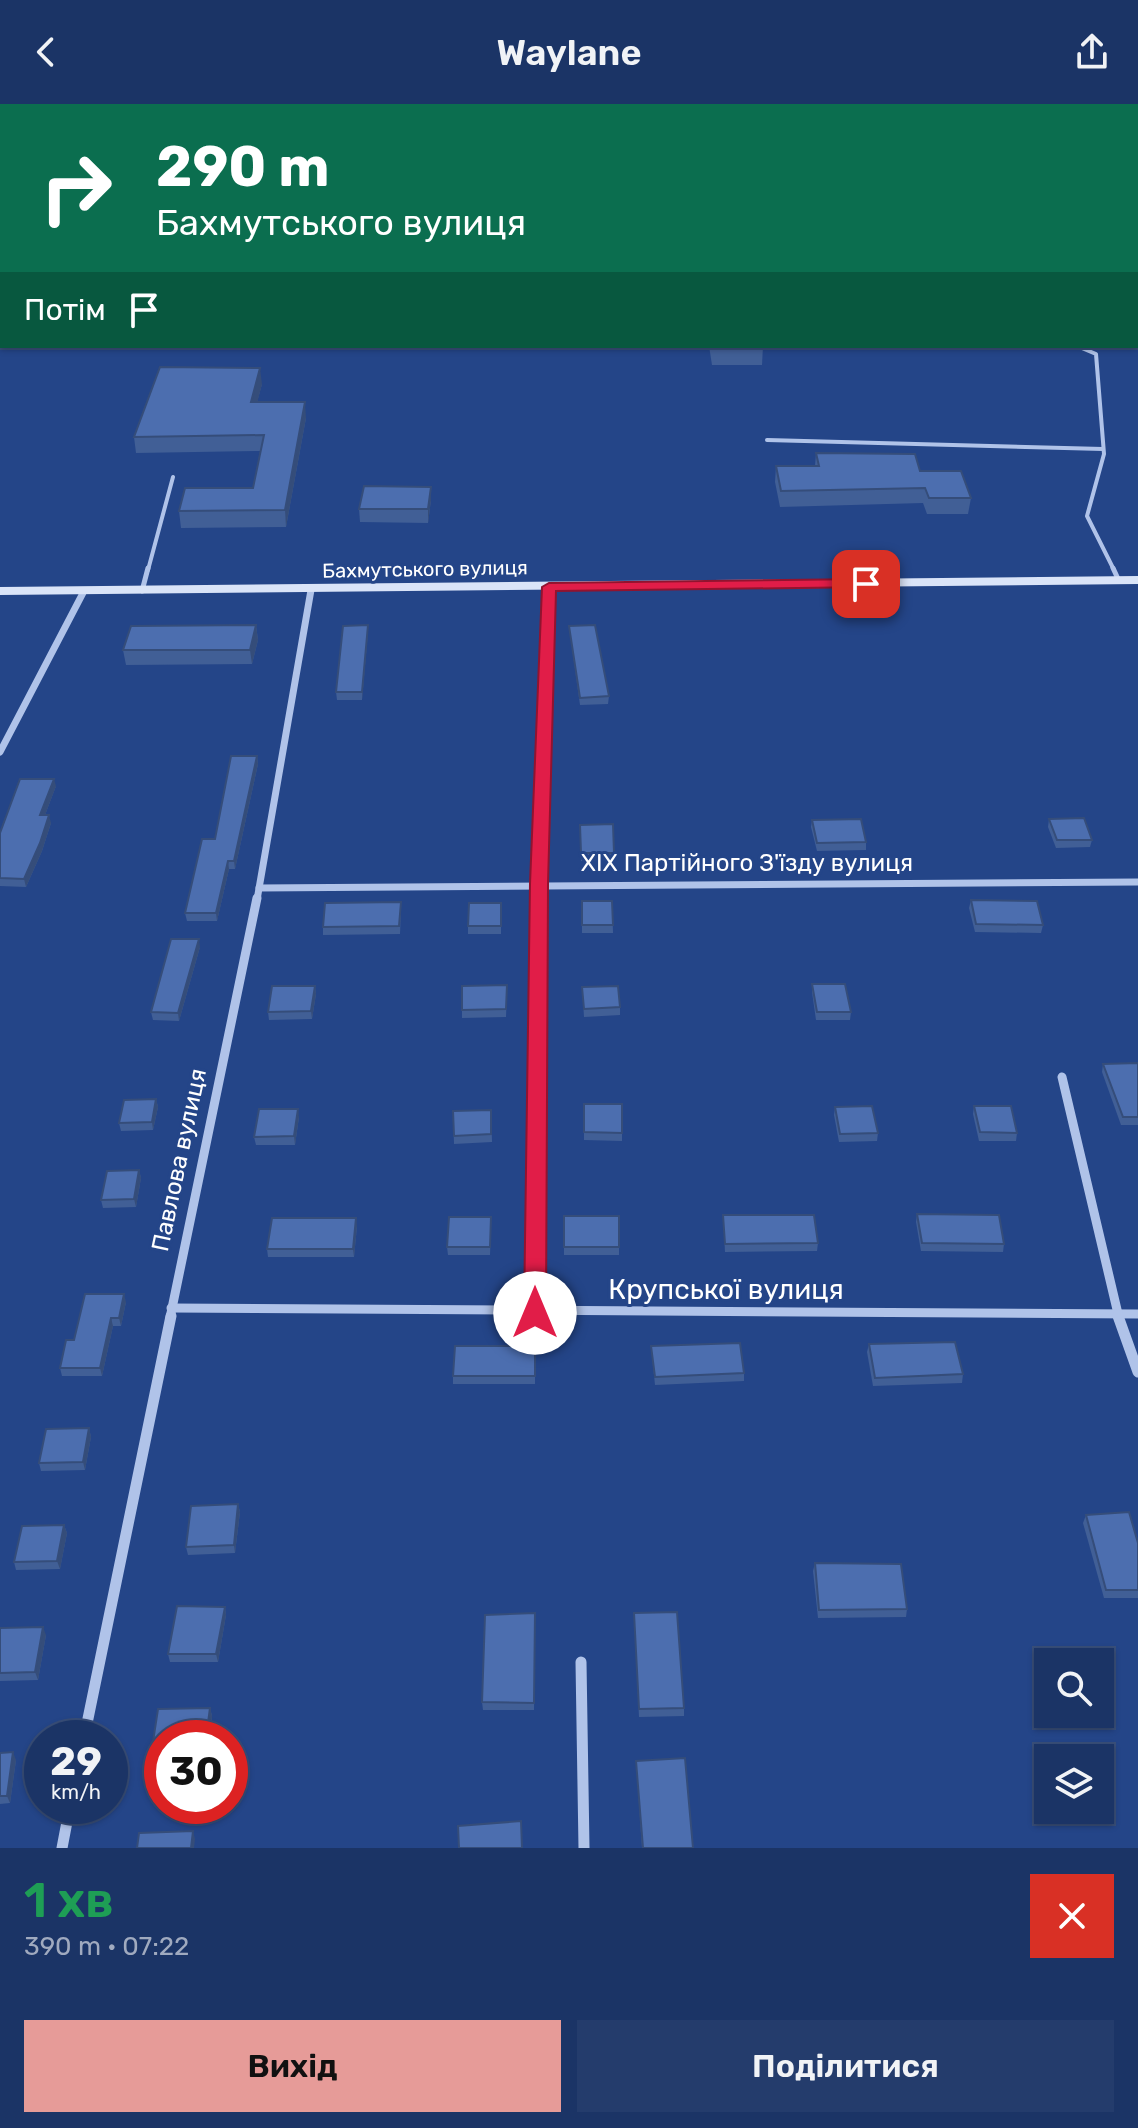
<!DOCTYPE html>
<html lang="uk">
<head>
<meta charset="utf-8">
<style>
  body { margin:0; font-family:Rubik,sans-serif; background:#243c6c; color:#f1f3f6; height:100vh; display:flex; flex-direction:column; font-size:30px; white-space:nowrap }
  * { box-sizing:border-box; margin:0 }
  p { font-size:26px; color:#a0aabf }
  .icon { flex:none; width:44px; height:44px; fill:none; stroke:currentColor; stroke-width:2; stroke-linecap:round; stroke-linejoin:round }
  .map { position:relative; height:1744px; overflow:hidden }
  .side { display:flex; flex-direction:column; background:#1b3466; flex:1 }
  .side>* { flex:none }
  .hud { position:absolute; left:0px; top:0px; width:1138px; height:244px; box-shadow:0 2px 6px #0004,0 0 0 2px #394f7a; background:#0b6e4f; color:#fff; overflow:hidden }
  .controls { position:absolute; left:1034px; top:1544px; display:grid; gap:16px }
  .controls a { display:grid; place-items:center; width:80px; height:80px; border-radius:0px; background:#1b3466; box-shadow:0 2px 6px #0004,0 0 0 2px #394f7a; font-size:40px }
  .speed { position:absolute; left:24px; top:1616px; display:flex; gap:16px; font-size:40px; font-weight:700; text-align:center }
  .speed>* { display:grid; place-content:center; width:104px; height:104px; border-radius:50%; background:#1b3466; box-shadow:0 2px 6px #0004,0 0 0 2px #394f7a; line-height:1 }
  .speed small { font-size:20px; font-weight:400 }
  .speed .limit { border:12px solid #d22; background:#fff; color:#111 }
  .pin { position:absolute; display:grid; place-items:center; width:68px; height:68px; color:#fff; margin:-34px; border-radius:16px; box-shadow:0 4px 12px #0006 }
  .me { position:absolute; width:88px; margin:-44px; rotate:0deg; stroke-linejoin:round; filter:drop-shadow(0 0 6px #0008) }
  .turn { display:flex; align-items:center; gap:28px; height:168px; padding:0 24px; font-size:36px }
  .turn .icon { width:104px; height:104px; stroke-width:2.5 }
  .turn b { display:block; font-size:56px; line-height:68px }
  .then { display:flex; align-items:center; height:76px; padding:0 24px; background:#0003; gap:16px; font-size:30px }
  .round { display:grid; place-items:center; flex:none; width:84px; height:84px; border-radius:0px; background:#243c6c }
  .headline { display:flex; align-items:center; justify-content:space-between; height:136px; padding:0 24px }
  h1 { font-size:48px; font-weight:600; line-height:60px; color:#1e9e55 }
  .cta { display:flex; gap:16px; margin-top:auto; padding:16px 24px }
  .cta a { flex:1; height:92px; border-radius:0px; background:#e69b98; color:#111; font-size:32px; font-weight:600; line-height:92px; text-align:center }
  .cta a+a { background:#243c6c; color:#f1f3f6 }
  header { display:flex; justify-content:space-between; align-items:center; height:104px; padding:0 24px; background:#1b3466; font-size:36px; font-weight:600 }
  .map>svg:first-child { display:block }
  .lines { fill:none; stroke-linecap:round; stroke-linejoin:round }
  .path { stroke:#b0c3e9; stroke-width:3; stroke-dasharray:2 3; stroke-linecap:butt }
  .service-far1 { stroke:#b0c3e9; stroke-width:4 }
  .service { stroke:#b0c3e9; stroke-width:5 }
  .minor-far2 { stroke:#b0c3e9; stroke-width:7 }
  .minor-far1 { stroke:#b0c3e9; stroke-width:9 }
  .minor { stroke:#b0c3e9; stroke-width:11 }
  .secondary { fill:#dae4f8; fill-rule:evenodd }
  .wall { fill:#415f96 }
  .shaded-wall { fill:#354d7a }
  .building { fill:#4c6eaf; stroke:#354d7a; stroke-width:2 }
  .route { fill:#e11d48; stroke:#92132f; stroke-width:2 }
  .labels { text-anchor:middle; dominant-baseline:central; stroke-width:6; stroke-linejoin:round; paint-order:stroke }
  .far-street-label { font-size:20px; fill:#fff; stroke:#244588 }
  .street-label { font-size:24px; fill:#fff; stroke:#244588 }
  .near-street-label { font-size:28px; fill:#fff; stroke:#244588 }
</style>
</head>
<body>
<header><svg class="icon" aria-label="back" viewBox="0 0 24 24"><path d="M15 5l-7 7 7 7"/></svg>Waylane<svg class="icon" aria-label="share" viewBox="0 0 24 24"><path d="M12 15V3M7 8l5-5 5 5M5 13v7h14v-7"/></svg></header>
<div class="map">
<svg width="1138" height="1744" viewBox="0 0 1138 1744">
  <rect width="100%" height="100%" fill="#244588"/>
  <g class="lines">
    <path class="path" d="M1021,0L1027,2"/>
    <g class="service-far1">
      <path d="M1077,242L1096,250L1104,350L1087,412L1114,466"/>
      <path d="M767,336L1103,345"/>
      <path d="M148,466L173,373"/>
    </g>
    <g class="service">
      <path d="M1113,464L1119,477"/>
      <path d="M142,487L148,464"/>
    </g>
    <g class="minor-far2">
      <path d="M0,648L84,487"/>
      <path d="M259,784L1138,778"/>
      <path d="M257,796L311,486"/>
      <path d="M539,796L549,483"/>
    </g>
    <g class="minor-far1">
      <path d="M1062,973L1119,1214"/>
      <path d="M171,1204L1138,1210"/>
      <path d="M535,1209L539,794"/>
      <path d="M170,1214L257,794"/>
    </g>
    <g class="minor">
      <path d="M1118,1212L1138,1268"/>
      <path d="M581,1558L584,1744"/>
      <path d="M84,1634L171,1212"/>
      <path d="M62,1744L70,1702"/>
    </g>
    <path class="secondary" d="M1138,472V480L0,491V483Z"/>
  </g>
  <g class="wall">
    <rect x="0" y="149" width="2" height="42"/>
    <path d="M709,242H763L762,261H712Z"/>
    <path d="M262,280L257,298L306,314L286,423L181,424L179,407L253,384L260,347L136,349L134,333Z"/>
    <path d="M816,349L920,367L971,394L968,410H927L923,399L780,403L775,378L776,362H815Z"/>
    <path d="M431,396L428,419L360,418L359,405Z"/>
    <path d="M256,521L258,536L252,560L126,561L123,546Z"/>
    <path d="M569,522L609,592L608,600L580,601Z"/>
    <path d="M368,528L362,596H337L336,588Z"/>
    <path d="M257,652L258,660L235,765H229L217,817H187L185,809L215,735Z"/>
    <path d="M56,682L45,711L51,719L42,747L26,783L0,782V729Z"/>
    <path d="M1049,715L1092,736L1090,743L1056,744L1048,723Z"/>
    <path d="M812,716L866,738V746L817,747L811,723Z"/>
    <path d="M580,721L614,749V756L581,757Z"/>
    <path d="M971,796L1043,821L1041,829L975,828L969,804Z"/>
    <path d="M582,797H612L613,829H582Z"/>
    <path d="M501,799V830H468V822Z"/>
    <path d="M401,806L400,830L323,831V823Z"/>
    <path d="M200,843L179,917L153,916L151,908Z"/>
    <path d="M812,880L851,908L850,916H816L812,888Z"/>
    <path d="M507,881L506,913L462,914V906Z"/>
    <path d="M315,882L316,890L312,915L269,916L268,908Z"/>
    <path d="M582,883L620,903V911L584,913Z"/>
    <path d="M1138,959V1021H1121L1102,968L1103,960Z"/>
    <path d="M156,995L158,1003L153,1026L121,1027L119,1019Z"/>
    <path d="M584,1000H622V1037L584,1036Z"/>
    <path d="M974,1002L1017,1029L1016,1037H979L973,1010Z"/>
    <path d="M835,1003L878,1029L877,1037L839,1038L834,1011Z"/>
    <path d="M491,1006L492,1038L454,1040L453,1007Z"/>
    <path d="M299,1013L295,1041H256L254,1033Z"/>
    <path d="M139,1066L141,1074L136,1103L103,1104L101,1096Z"/>
    <path d="M917,1110L1004,1140L1003,1148L921,1147L916,1118Z"/>
    <path d="M723,1111L818,1139L817,1147L725,1148Z"/>
    <rect x="564" y="1112" width="55" height="39"/>
    <path d="M491,1121L490,1151H448L447,1143Z"/>
    <path d="M357,1122L354,1153H268L267,1145Z"/>
    <path d="M126,1198L121,1222H113L102,1272H62L60,1264L74,1236Z"/>
    <path d="M869,1240L963,1270L962,1279L873,1282L867,1248Z"/>
    <path d="M535,1242V1280H453V1272Z"/>
    <path d="M651,1242L744,1269V1277L655,1281Z"/>
    <path d="M89,1324L91,1333L85,1366L41,1367L39,1359Z"/>
    <path d="M238,1400L240,1408L235,1449L188,1451L186,1443Z"/>
    <path d="M1086,1411L1138,1439V1494H1104L1083,1419Z"/>
    <path d="M64,1421L67,1429L60,1465L16,1466L14,1458Z"/>
    <path d="M815,1459L907,1505L906,1513L818,1514L813,1467Z"/>
    <path d="M225,1503L226,1511L218,1558H170L168,1550Z"/>
    <path d="M535,1509L534,1606H483L482,1598Z"/>
    <path d="M634,1509L684,1604V1612L639,1613Z"/>
    <path d="M0,1524L46,1531L38,1576L0,1577Z"/>
    <path d="M210,1604L212,1612L209,1634H162V1665H152L150,1657L158,1605Z"/>
    <path d="M0,1649L16,1656L10,1699L0,1700Z"/>
    <path d="M636,1657L693,1744H642Z"/>
  </g>
  <g class="shaded-wall">
    <path d="M260,264L262,280L253,315L251,298Z"/>
    <path d="M305,298L306,314L286,423L285,406Z"/>
    <path d="M431,383V396L428,419V405Z"/>
    <path d="M256,521L258,536L252,560L250,546Z"/>
    <path d="M368,521V528L362,596V588Z"/>
    <path d="M257,652L258,660L235,765L234,757Z"/>
    <path d="M54,675L56,682L42,719L40,711Z"/>
    <path d="M49,711L51,719L42,747L26,783L24,775Z"/>
    <path d="M228,757L229,765L217,817L216,809Z"/>
    <path d="M199,835L200,843L179,917L178,909Z"/>
    <path d="M315,882L316,890L312,915L311,907Z"/>
    <path d="M156,995L158,1003L153,1026L152,1018Z"/>
    <path d="M298,1005L299,1013L295,1041L294,1032Z"/>
    <path d="M139,1066L141,1074L136,1103L134,1095Z"/>
    <path d="M356,1114L357,1122L354,1153L353,1145Z"/>
    <path d="M124,1190L126,1198L121,1222L119,1214Z"/>
    <path d="M111,1214L113,1222L102,1272L100,1264Z"/>
    <path d="M89,1324L91,1333L85,1366L83,1358Z"/>
    <path d="M238,1400L240,1408L235,1449L234,1441Z"/>
    <path d="M64,1421L67,1429L60,1465L57,1457Z"/>
    <path d="M225,1503L226,1511L218,1558L216,1550Z"/>
    <path d="M43,1523L46,1531L38,1576L35,1568Z"/>
    <path d="M210,1604L212,1612L209,1634H206Z"/>
    <path d="M13,1648L16,1656L10,1699L7,1692Z"/>
    <path d="M193,1727L195,1735L194,1744H191Z"/>
  </g>
  <g class="building">
    <rect x="0" y="149" width="2" height="27"/>
    <path d="M713,242H763L713,243Z"/>
    <path d="M160,263L260,264L251,298H305L285,406L179,407L185,384H253L264,331L134,333Z"/>
    <path d="M816,349L915,350L920,367H961L971,394H929L925,384L781,387L776,362H819Z"/>
    <path d="M364,382L431,383L428,405H359Z"/>
    <path d="M256,521L250,546H123L131,522Z"/>
    <path d="M368,521L362,588H336L343,522Z"/>
    <path d="M595,521L609,592L580,594L569,522Z"/>
    <path d="M231,652H257L234,757H228L216,809H185L202,735H215Z"/>
    <path d="M20,675H54L40,711H49L40,739L24,775L0,774V729Z"/>
    <path d="M1084,714L1092,736H1057L1049,715Z"/>
    <path d="M861,715L866,738L817,739L812,716Z"/>
    <path d="M613,720L614,749H581L580,721Z"/>
    <path d="M971,796L1037,797L1043,821L976,820Z"/>
    <path d="M582,797H612L613,821H582Z"/>
    <path d="M401,798L399,822L323,823L325,799Z"/>
    <path d="M469,799H501V822H468Z"/>
    <path d="M171,835H199L178,909L151,908Z"/>
    <path d="M812,880H845L851,908H817Z"/>
    <path d="M507,881L506,905L462,906V882Z"/>
    <path d="M272,882H315L311,907L268,908Z"/>
    <path d="M618,882L620,903L584,905L582,883Z"/>
    <path d="M1138,959V1013H1123L1103,960Z"/>
    <path d="M156,995L152,1018L119,1019L124,996Z"/>
    <path d="M584,1000H622V1029L584,1028Z"/>
    <path d="M872,1002L878,1029L840,1030L835,1003Z"/>
    <path d="M974,1002H1011L1017,1029L980,1028Z"/>
    <path d="M259,1005H298L294,1032L254,1033Z"/>
    <path d="M491,1006V1030L454,1032L453,1007Z"/>
    <path d="M139,1066L134,1095L101,1096L107,1067Z"/>
    <path d="M917,1110L999,1111L1004,1140L922,1139Z"/>
    <path d="M723,1111H814L818,1139L725,1140Z"/>
    <rect x="564" y="1112" width="55" height="31"/>
    <path d="M449,1113H491L490,1143H447Z"/>
    <path d="M272,1114H356L353,1145H267Z"/>
    <path d="M85,1190H124L119,1214H111L100,1264H60L66,1236H74Z"/>
    <path d="M955,1238L963,1270L875,1274L869,1240Z"/>
    <path d="M740,1239L744,1269L655,1273L651,1242Z"/>
    <path d="M455,1242H535V1272H453Z"/>
    <path d="M89,1324L83,1358L39,1359L46,1325Z"/>
    <path d="M238,1400L234,1441L186,1443L191,1402Z"/>
    <path d="M1129,1408L1138,1439V1486H1106L1086,1411Z"/>
    <path d="M64,1421L57,1457L14,1458L22,1422Z"/>
    <path d="M815,1459L901,1460L907,1505L819,1506Z"/>
    <path d="M177,1502L225,1503L216,1550H168Z"/>
    <path d="M677,1508L684,1604L639,1605L634,1509Z"/>
    <path d="M535,1509L534,1599L482,1598L485,1511Z"/>
    <path d="M43,1523L35,1568L0,1569V1524Z"/>
    <path d="M210,1604L206,1634H162V1657H150L158,1605Z"/>
    <path d="M13,1648L7,1692H0V1649Z"/>
    <path d="M685,1654L693,1744H643L636,1657Z"/>
    <path d="M521,1717L522,1744H459L458,1722Z"/>
    <path d="M193,1727L191,1744H137L139,1729Z"/>
  </g>
  <path class="route" d="M866,475L870,477V483L556,487L548,780L546,1209L543,1215L535,1217L527,1215L524,1209L530,780L542,483L549,479Z"/>
  <g class="labels">
    <g class="far-street-label">
      <text transform="translate(425 465) rotate(-1)">Бахмутського вулиця</text>
    </g>
    <g class="street-label">
      <text x="747" y="759">XIX Партійного З'їзду вулиця</text>
      <text transform="translate(179 1056) rotate(-78)">Павлова вулиця</text>
    </g>
    <g class="near-street-label">
      <text x="726" y="1185">Крупської вулиця</text>
    </g>
  </g>
</svg>
<div class="controls">
<a><svg class="icon" aria-label="search" viewBox="0 0 24 24"><circle cx="10" cy="10" r="6"/><path d="M15 15l6 6"/></svg></a>
<a><svg class="icon" aria-label="layers" viewBox="0 0 24 24"><path d="M12 4l9 5-9 5-9-5zM3 14l9 5 9-5"/></svg></a>
</div>
<div class="speed"><div>29<small>km/h</small></div><div class="limit">30</div></div>
<div class="pin" style="left:866px;top:480px;background:#d93025"><svg class="icon" aria-label="arrive" viewBox="0 0 24 24"><path d="M6 21V4h12l-3 4 3 4H6"/></svg></div>
<svg class="me" style="left:535px;top:1209px" viewBox="-20 -20 40 40"><circle r="19" fill="#fff"/><path d="M0-13L10 11 0 6-10 11z" fill="#e11d48"/></svg>
<div class="hud">
<div class="turn"><svg class="icon" aria-label="right" viewBox="0 0 24 24"><path d="M7 20v-9h11M14 6l5 5-5 5"/></svg><div><b>290 m</b>Бахмутського вулиця</div></div>
<div class="then">Потім<svg class="icon" aria-label="arrive" viewBox="0 0 24 24"><path d="M6 21V4h12l-3 4 3 4H6"/></svg></div>
</div>
</div>
<section class="side">
<div class="headline"><div><h1>1 хв</h1><p>390 m · 07:22</p></div><a class="round" style="background:#d93025;color:#fff"><svg class="icon" aria-label="close" viewBox="0 0 24 24"><path d="M6 6l12 12M18 6L6 18"/></svg></a></div>
<div class="cta"><a>Вихід</a><a>Поділитися</a></div>
</section>
</body>
</html>
